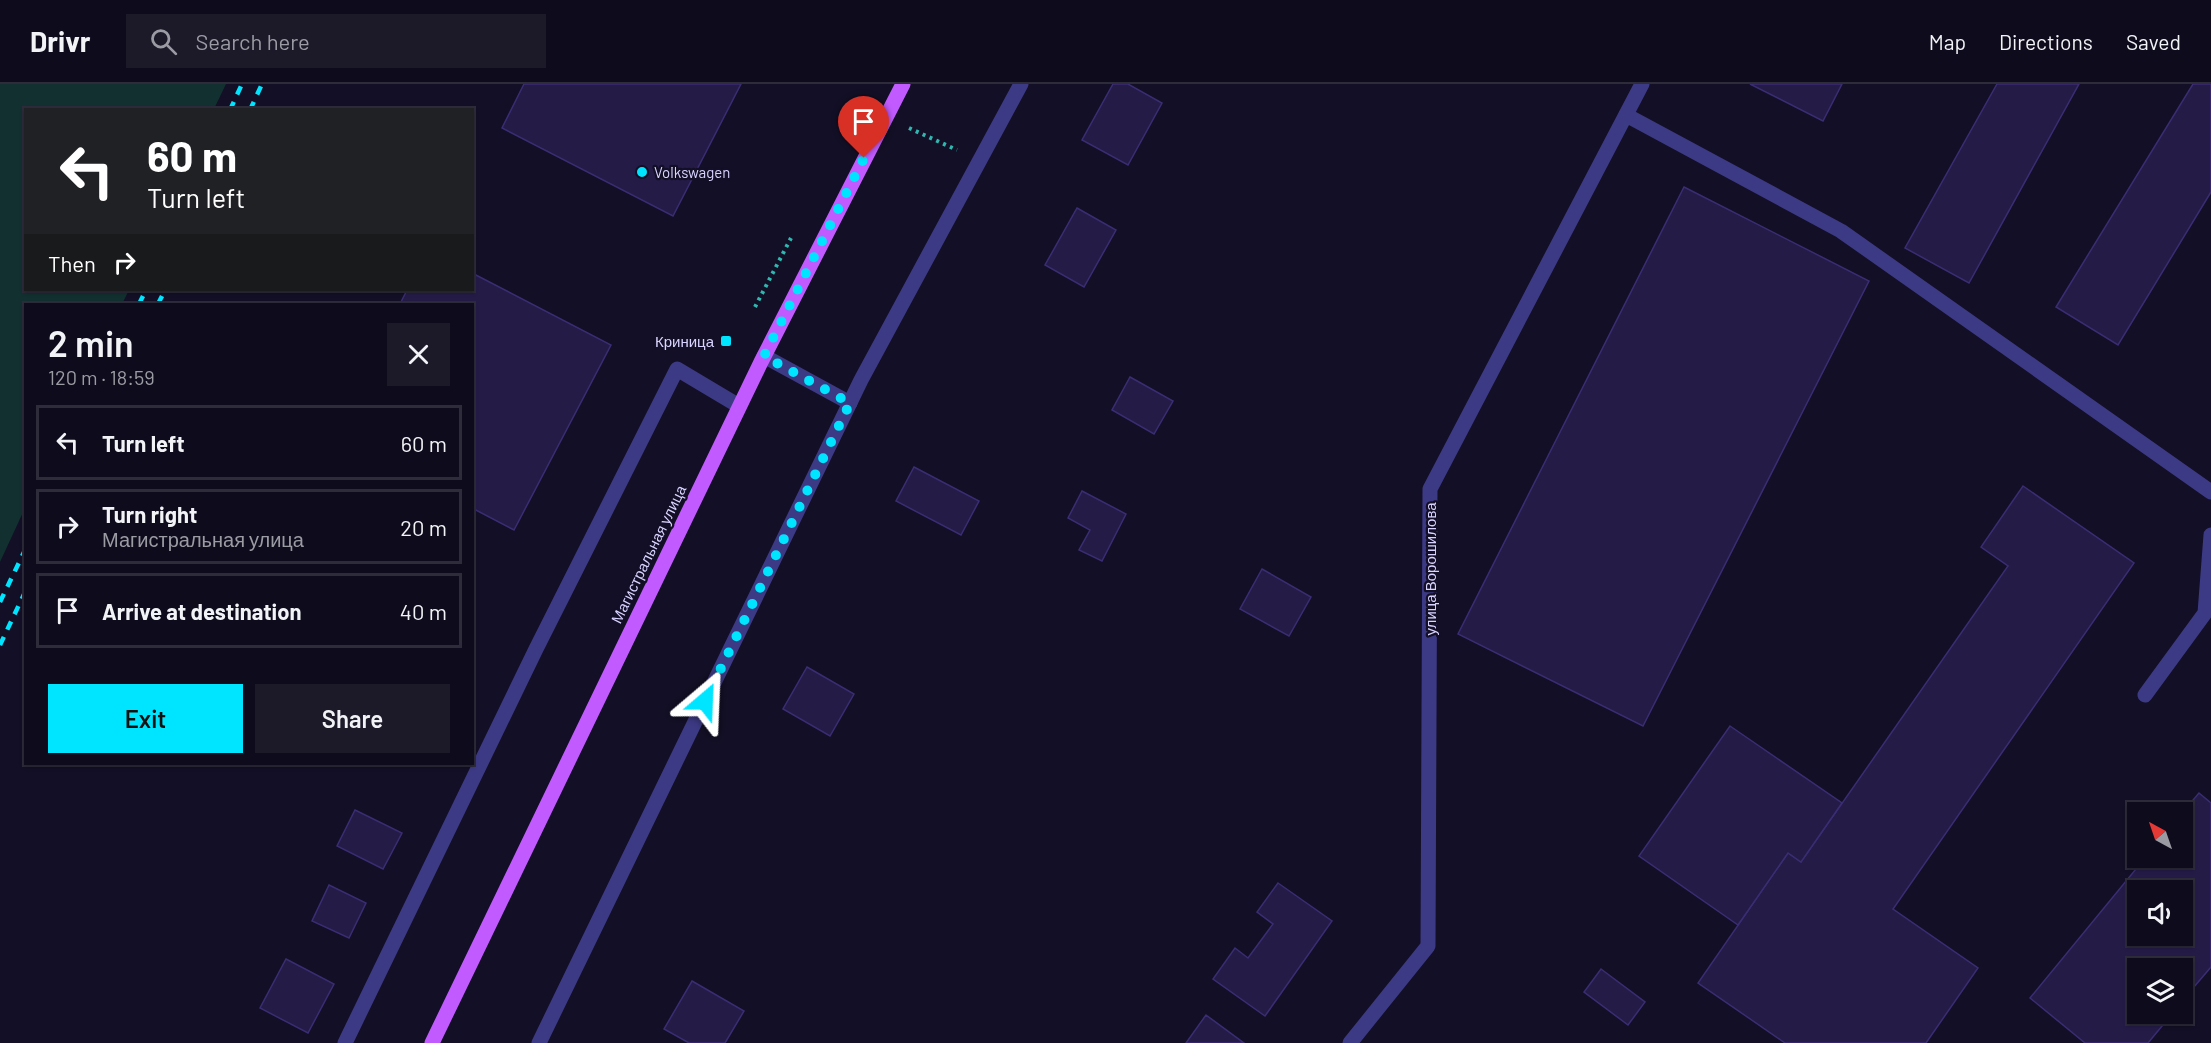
<!DOCTYPE html>
<html lang="en">
<head>
<meta charset="utf-8">
<style>
  body { margin:0; font-family:Barlow,sans-serif; background:#1c1929; color:#f1f3f6; height:100vh; display:flex; flex-direction:column; font-size:22px; white-space:nowrap }
  * { box-sizing:border-box; margin:0 }
  p { font-size:20px; color:#9b9ba3 }
  .icon { flex:none; width:33px; height:33px; fill:none; stroke:currentColor; stroke-width:2; stroke-linecap:round; stroke-linejoin:round }
  .map { position:relative; flex:1; overflow:hidden }
  .side { position:absolute; left:24px; top:219px; width:450px; height:462px; display:flex; flex-direction:column; background:#0e0b1c; border-radius:0px; box-shadow:0 2px 4px #0004,0 0 0 2px #2e2b3b }
  .side>* { flex:none }
  .top-card { position:absolute; left:24px; top:24px; width:450px; height:183px; border-radius:0px; box-shadow:0 2px 4px #0004,0 0 0 2px #2e2b3b; background:#202124; color:#fff; overflow:hidden }
  .needle { width:39px; rotate:320deg }
  .tools { position:absolute; left:2127px; top:718px; display:grid; gap:12px }
  .tools a { display:grid; place-items:center; width:66px; height:66px; border-radius:0px; background:#0e0b1c; box-shadow:0 2px 4px #0004,0 0 0 2px #2e2b3b; font-size:30px }
  .pin { position:absolute; display:grid; place-items:center; width:51px; height:51px; color:#fff; margin:-62px -26px; border-radius:50% 50% 50% 0; rotate:-45deg; box-shadow:0 0 6px #0007 }
  .pin .icon { rotate:45deg }
  .me { position:absolute; width:66px; margin:-33px; rotate:26deg; stroke-linejoin:round; filter:drop-shadow(0 0 4px #0008) }
  .turn { display:flex; align-items:center; gap:21px; height:126px; padding:0 24px; font-size:27px }
  .turn .icon { width:78px; height:78px; stroke-width:2.5 }
  .turn b { display:block; font-size:42px; line-height:51px }
  .then { display:flex; align-items:center; height:57px; padding:0 24px; background:#0003; gap:12px; font-size:22px }
  .round { display:grid; place-items:center; flex:none; width:63px; height:63px; border-radius:0px; background:#1c1929 }
  .headline { display:flex; align-items:center; justify-content:space-between; height:102px; padding:0 24px }
  h1 { font-size:36px; font-weight:600; line-height:45px }
  .primary-button { display:flex; gap:12px; margin-top:auto; padding:12px 24px }
  .primary-button a { flex:1; height:69px; border-radius:0px; background:#00e5ff; color:#111; font-size:24px; font-weight:600; line-height:69px; text-align:center }
  .primary-button a+a { background:#1c1929; color:#f1f3f6 }
  ul { padding:0; list-style:none }
  li { display:flex; align-items:center; gap:18px; height:75px; margin:0 12px 9px; padding:0 12px; border:3px solid #2e2b3b; border-radius:0px }
  li div { flex:1 }
  li b { display:block; font-size:22px }
  li em { font-style:normal }
  header { display:flex; align-items:center; gap:36px; box-sizing:border-box; height:84px; padding:0 30px; background:#0e0b1c; border-bottom:2px solid #2e2b3b }
  header strong { font-size:28px }
  nav { display:flex; gap:33px; margin-inline-start:auto; font-size:21px }
  .search { width:420px; height:54px; background:#1c1929; display:flex; align-items:center; gap:15px; box-sizing:border-box; padding:0 21px; border-radius:0px; color:#9b9ba3; font-size:22px }
  .map>svg:first-child { display:block }
  .green { fill:#12302f }
  .building { fill:#241b47; stroke:#3b2d73; stroke-width:1.5; fill-rule:evenodd }
  .lines { fill:none; stroke-linecap:round; stroke-linejoin:round }
  .path { stroke:#2fb8b0; stroke-width:4; stroke-dasharray:3 4.5; stroke-linecap:butt }
  .minor { stroke:#3d3a85; stroke-width:15 }
  .major { stroke:#c25bff; stroke-width:15 }
  .rail { stroke:#00e5ff; stroke-width:4.5; stroke-dasharray:9 8; stroke-linecap:butt }
  .route { stroke:#00e5ff; stroke-width:10; stroke-dasharray:0 18 }
  .poi-dot { fill:#00e5ff; stroke:#130f26; stroke-width:2 }
  .labels { text-anchor:middle; dominant-baseline:central; stroke-width:4.5; stroke-linejoin:round; paint-order:stroke }
  .poi-label { font-size:15px; fill:#d9d4ff; stroke:#130f26; text-anchor:start }
  .street-label { font-size:15px; fill:#d9d4ff; stroke:#130f26 }
</style>
</head>
<body>
<header>
<strong>Drivr</strong>
<div class="search"><svg class="icon" aria-label="search" viewBox="0 0 24 24"><circle cx="10" cy="10" r="6"/><path d="M15 15l6 6"/></svg>Search here</div>
<nav><a>Map</a><a>Directions</a><a>Saved</a></nav>
</header>
<div class="map">
<svg width="2211" height="959" viewBox="0 0 2211 959">
  <rect width="100%" height="100%" fill="#130f26"/>
  <path class="green" d="M0,0H226L214,25L26,26V206H129L122,220H26L25,424L0,478Z"/>
  <g class="building">
    <path d="M524,0H741L673,132L502,44Z"/>
    <path d="M1113,0H1128L1162,19L1128,81L1082,56Z"/>
    <path d="M1750,0H1842L1823,37Z"/>
    <path d="M1997,0H2079L1969,199L1905,164Z"/>
    <path d="M2193,0H2211V108L2118,261L2056,223Z"/>
    <path d="M1684,103L1869,197L1643,642L1458,550Z"/>
    <path d="M1077,124L1116,146L1084,203L1045,181Z"/>
    <path d="M472,189L611,261L514,446L472,424V220H400L407,206H472Z"/>
    <path d="M1130,293L1173,317L1154,350L1112,326Z"/>
    <path d="M914,383L979,417L961,451L896,417Z"/>
    <path d="M2023,402L2134,479L1893,825L1978,884L1926,959H1785L1698,899L1788,769L1801,778L2008,482L1981,463Z"/>
    <path d="M1082,407L1126,430L1102,477L1079,466L1090,446L1068,434Z"/>
    <path d="M1262,485L1311,513L1289,552L1240,525Z"/>
    <path d="M807,583L854,610L830,652L783,625Z"/>
    <path d="M1730,642L1842,719L1801,778L1788,769L1738,841L1639,772Z"/>
    <path d="M2199,709L2211,719V883L2182,917V885H2138V930H2172L2148,959H2085L2030,914L2145,774H2182V729ZM2138,807H2182V852H2138Z"/>
    <path d="M355,726L402,749L383,785L337,762Z"/>
    <path d="M1278,799L1332,837L1265,932L1213,895L1235,864L1248,874L1273,840L1257,828Z"/>
    <path d="M329,801L366,819L349,854L312,837Z"/>
    <path d="M286,875L334,900L308,949L260,924Z"/>
    <path d="M1601,885L1645,918L1628,941L1584,908Z"/>
    <path d="M692,897L744,927L725,959H689L664,945Z"/>
    <path d="M1206,931L1244,959H1186Z"/>
  </g>
  <g class="lines">
    <g class="path">
      <path d="M909,44L957,66"/>
      <path d="M755,223L791,154"/>
    </g>
    <g class="minor">
      <path d="M1626,31L1841,147L2211,408"/>
      <path d="M764,272L850,319"/>
      <path d="M2145,611L2205,529L2211,451"/>
      <path d="M345,959L536,565L677,285L739,322"/>
      <path d="M539,959L861,296L1021,0"/>
      <path d="M1350,959L1428,862L1430,405L1642,0"/>
    </g>
    <path class="major" d="M432,959L761,278L903,0"/>
    <g class="rail">
      <path d="M230,26L242,0"/>
      <path d="M250,26L262,0"/>
      <path d="M139,220L146,206"/>
      <path d="M158,220L165,206"/>
      <path d="M0,518L26,464"/>
      <path d="M0,561L26,506"/>
    </g>
  </g>
  <g class="lines">
    <path class="route" d="M705,617L850,319L764,272L864,74"/>
  </g>
  <g class="poi-dot">
    <circle cx="642" cy="88" r="6"/>
    <rect x="720" y="251" width="12" height="12" rx="3"/>
  </g>
  <g class="labels">
    <g class="poi-label">
      <text x="654" y="88">Volkswagen</text>
      <text x="714" y="257" text-anchor="end">Криница</text>
    </g>
    <g class="street-label">
      <text transform="translate(648 470) rotate(-64)">Магистральная улица</text>
      <text transform="translate(1430 485) rotate(-90)">улица Ворошилова</text>
    </g>
  </g>
</svg>
<div class="tools">
<a><svg class="needle" viewBox="-14 -14 28 28"><path d="M0-13l5 13h-10z" fill="#e53935"/><path d="M0 13l5-13h-10z" fill="#9b9ba3"/></svg></a>
<a><svg class="icon" aria-label="sound" viewBox="0 0 24 24"><path d="M4 9h4l5-4v14l-5-4H4zM17 9q2 3 0 6"/></svg></a>
<a><svg class="icon" aria-label="layers" viewBox="0 0 24 24"><path d="M12 4l9 5-9 5-9-5zM3 14l9 5 9-5"/></svg></a>
</div>
<div class="pin" style="left:864px;top:74px;background:#d93025"><svg class="icon" aria-label="arrive" viewBox="0 0 24 24"><path d="M6 21V4h12l-3 4 3 4H6"/></svg></div>
<svg class="me" style="left:705px;top:617px" viewBox="-20 -20 40 40"><path d="M0-17L14 15 0 8-14 15z" fill="#00e5ff" stroke="#fff" stroke-width="4"/></svg>
<div class="top-card">
<div class="turn"><svg class="icon" aria-label="left" viewBox="0 0 24 24"><path d="M17 20v-9H6M10 6l-5 5 5 5"/></svg><div><b>60 m</b>Turn left</div></div>
<div class="then">Then<svg class="icon" aria-label="right" viewBox="0 0 24 24"><path d="M7 20v-9h11M14 6l5 5-5 5"/></svg></div>
</div>
<section class="side">
<div class="headline"><div><h1>2 min</h1><p>120 m · 18:59</p></div><a class="round"><svg class="icon" aria-label="close" viewBox="0 0 24 24"><path d="M6 6l12 12M18 6L6 18"/></svg></a></div>
<ul>
<li><svg class="icon" aria-label="left" viewBox="0 0 24 24"><path d="M17 20v-9H6M10 6l-5 5 5 5"/></svg><div><b>Turn left</b></div><em>60 m</em></li>
<li><svg class="icon" aria-label="right" viewBox="0 0 24 24"><path d="M7 20v-9h11M14 6l5 5-5 5"/></svg><div><b>Turn right</b><p>Магистральная улица</p></div><em>20 m</em></li>
<li><svg class="icon" aria-label="arrive" viewBox="0 0 24 24"><path d="M6 21V4h12l-3 4 3 4H6"/></svg><div><b>Arrive at destination</b></div><em>40 m</em></li>
</ul>
<div class="primary-button"><a>Exit</a><a>Share</a></div>
</section>
</div>
</body>
</html>
